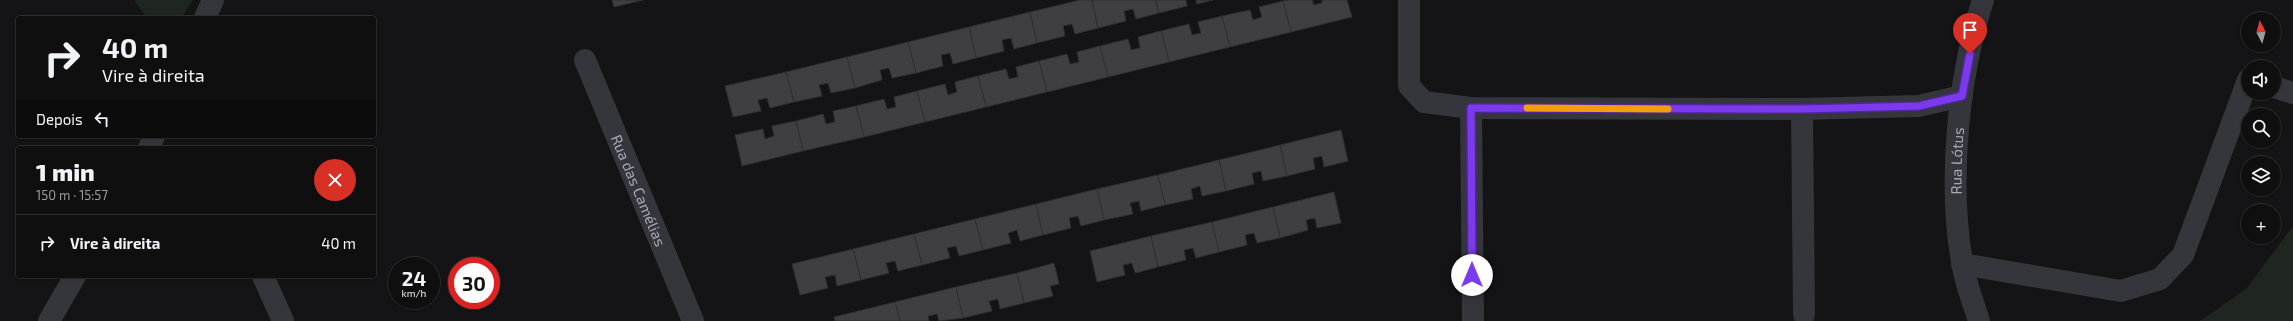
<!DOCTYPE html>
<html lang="pt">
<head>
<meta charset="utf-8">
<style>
  body { margin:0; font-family:"Exo 2",sans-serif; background:#1d1d1e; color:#f1f3f6; height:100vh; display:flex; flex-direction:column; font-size:15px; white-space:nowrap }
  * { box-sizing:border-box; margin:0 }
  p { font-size:13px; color:#9b9c9f }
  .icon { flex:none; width:22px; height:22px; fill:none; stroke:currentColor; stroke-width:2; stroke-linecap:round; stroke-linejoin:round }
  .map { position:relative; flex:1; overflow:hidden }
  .drawer { position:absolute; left:16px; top:146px; width:360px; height:132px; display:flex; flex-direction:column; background:#0f0f10; border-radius:4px; box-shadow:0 1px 3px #0004,0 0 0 1px #2f2f30 }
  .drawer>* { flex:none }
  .top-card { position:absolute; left:16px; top:16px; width:360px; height:122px; border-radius:4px; box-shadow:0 1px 3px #0004,0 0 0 1px #2f2f30; background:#0f0f10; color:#f1f3f6; overflow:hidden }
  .needle { width:26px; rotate:354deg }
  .fabs { position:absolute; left:2241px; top:12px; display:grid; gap:8px }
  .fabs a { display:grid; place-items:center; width:40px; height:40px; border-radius:50%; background:#0f0f10; box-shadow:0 1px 3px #0004,0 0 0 1px #2f2f30; font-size:20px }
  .speed { position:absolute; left:388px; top:257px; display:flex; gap:8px; font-size:20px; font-weight:700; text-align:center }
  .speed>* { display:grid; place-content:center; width:52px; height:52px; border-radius:50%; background:#0f0f10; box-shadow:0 1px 3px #0004,0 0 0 1px #2f2f30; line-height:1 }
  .speed small { font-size:10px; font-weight:400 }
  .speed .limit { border:6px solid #d22; background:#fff; color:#111 }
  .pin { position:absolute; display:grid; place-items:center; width:34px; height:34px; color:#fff; margin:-41px -17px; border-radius:50% 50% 50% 0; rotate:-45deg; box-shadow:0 0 4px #0007 }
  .pin .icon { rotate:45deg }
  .me { position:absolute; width:44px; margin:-22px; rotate:0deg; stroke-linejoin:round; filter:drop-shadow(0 0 3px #0008) }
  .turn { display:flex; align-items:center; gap:14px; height:84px; padding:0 20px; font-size:18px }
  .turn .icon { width:52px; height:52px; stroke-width:2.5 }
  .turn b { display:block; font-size:28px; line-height:34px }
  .then { display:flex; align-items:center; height:38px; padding:0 20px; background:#0003; gap:8px; font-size:15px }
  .round { display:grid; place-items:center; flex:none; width:42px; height:42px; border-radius:21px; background:#1d1d1e }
  .summary { display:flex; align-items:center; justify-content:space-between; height:68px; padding:0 20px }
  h1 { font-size:24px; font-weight:800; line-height:30px }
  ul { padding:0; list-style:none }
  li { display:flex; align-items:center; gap:12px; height:56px; padding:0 20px; border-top:1px solid #2f2f30 }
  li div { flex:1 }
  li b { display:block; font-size:15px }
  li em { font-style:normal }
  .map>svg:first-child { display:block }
  .green { fill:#1f2620 }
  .building { fill:#3f3e43; stroke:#2f2e32 }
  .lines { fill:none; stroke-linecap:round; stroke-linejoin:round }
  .minor { stroke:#35363b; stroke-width:22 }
  .route-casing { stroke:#51269a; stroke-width:10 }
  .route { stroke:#7c3aed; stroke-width:7 }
  .slow { stroke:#f59e0b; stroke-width:7 }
  .labels { text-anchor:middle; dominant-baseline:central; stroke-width:4; stroke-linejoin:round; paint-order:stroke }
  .street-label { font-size:15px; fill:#a7a9b6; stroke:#0f0f11 }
</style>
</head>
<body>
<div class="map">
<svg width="2293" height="321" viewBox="0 0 2293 321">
  <rect width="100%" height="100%" fill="#141416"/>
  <g class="green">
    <path d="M134,0H193L181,18H147Z"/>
    <path d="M2293,226V321H2200L2246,289Z"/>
  </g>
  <g class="building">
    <path d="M612,0H643L614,7Z"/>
    <path d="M1080,0H1092L1098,28L1075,34L1072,24L1063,26L1065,36L1037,43L1030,12Z"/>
    <path d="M1092,0H1156L1159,13L1136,19L1133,9L1124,11L1126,21L1098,28Z"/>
    <path d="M1156,0H1186L1187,6L1159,13Z"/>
    <path d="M1196,0H1213L1197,4Z"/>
    <path d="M1289,0H1312L1314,5L1322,3V0H1347L1352,17L1291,32L1283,1Z"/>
    <path d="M1283,1L1291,32L1230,47L1222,16L1250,10L1253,20L1262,17L1259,7Z"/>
    <path d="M1030,12L1037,43L1014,49L1011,38L1002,40L1004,51L976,58L969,27Z"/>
    <path d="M1222,16L1230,47L1169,62L1161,31L1189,24L1192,35L1201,33L1198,22Z"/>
    <path d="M969,27L976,58L953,64L950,53L941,55L943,66L916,73L908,42Z"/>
    <path d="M1161,31L1169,62L1108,77L1100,46L1128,39L1131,50L1140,48L1138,37Z"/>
    <path d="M908,42L916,73L892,78L889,68L880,70L882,80L855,88L847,57Z"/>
    <path d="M1100,46L1108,77L1047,92L1039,61L1067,54L1070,64L1079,62L1077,52Z"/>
    <path d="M847,57L855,88L831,93L828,83L819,85L822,96L794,102L786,72Z"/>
    <path d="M1039,61L1047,92L986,107L978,76L1006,69L1009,79L1018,77L1016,67Z"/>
    <path d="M786,72L794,102L770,108L767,98L758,100L761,111L733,117L725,86Z"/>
    <path d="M978,76L986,107L925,122L917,91L945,84L948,95L957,92L955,82Z"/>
    <path d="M917,91L925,122L864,137L856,106L884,99L887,109L896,107L894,97Z"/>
    <path d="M856,106L864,137L803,151L796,121L823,114L826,124L835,122L833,111Z"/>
    <path d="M796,121L803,151L742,166L735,135L763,129L765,139L774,136L772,126Z"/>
    <path d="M1341,130L1348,161L1324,167L1322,156L1313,158L1315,169L1287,176L1280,145Z"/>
    <path d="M1280,145L1287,176L1263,181L1261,171L1252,173L1254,184L1226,191L1219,160Z"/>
    <path d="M1219,160L1226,191L1202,196L1200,186L1191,189L1193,199L1165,205L1158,175Z"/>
    <path d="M1158,175L1165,205L1141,211L1139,201L1130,203L1133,214L1104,220L1097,189Z"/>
    <path d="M1097,189L1104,220L1081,226L1078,216L1069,218L1071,228L1043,235L1036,204Z"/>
    <path d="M1334,192L1341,223L1317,228L1315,218L1306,220L1308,230L1280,238L1273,207Z"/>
    <path d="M1036,204L1043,235L1020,241L1017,230L1008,233L1011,243L983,250L975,219Z"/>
    <path d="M1273,207L1280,238L1257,243L1254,233L1245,235L1247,245L1219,252L1212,222Z"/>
    <path d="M975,219L983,250L959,256L956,246L947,248L950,258L922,265L914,234Z"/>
    <path d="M1212,222L1219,252L1196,258L1193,248L1184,250L1186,260L1158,267L1151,236Z"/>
    <path d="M914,234L922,265L898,271L895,261L886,263L889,273L861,280L853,249Z"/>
    <path d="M1151,236L1158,267L1135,273L1132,263L1123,265L1125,275L1097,282L1090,251Z"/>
    <path d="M853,249L861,280L837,286L835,275L825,277L828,288L800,295L792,264Z"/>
    <path d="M1054,263L1059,284L1050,286L1053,296L1024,303L1017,273Z"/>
    <path d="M1017,273L1024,303L1000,309L998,299L989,301L992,311L963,318L956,287Z"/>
    <path d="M956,287L963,318L939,321L937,314L928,316L929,321H900L895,302Z"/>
    <path d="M895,302L900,321H835L834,317Z"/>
  </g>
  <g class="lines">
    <g class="minor">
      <path d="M1409,0V86L1424,102L1471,108L1802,109L1919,106L1962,96"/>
      <path d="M205,18L213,0"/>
      <path id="s1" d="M585,60L693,321"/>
      <path d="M2274,87L2293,93"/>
      <path d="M1471,108L1473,321"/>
      <path d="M1802,109L1804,315"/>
      <path d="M149,148L154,136"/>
      <path d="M1962,264L2121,291L2160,279L2183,255L2248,80"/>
      <path d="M263,276L283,321"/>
      <path d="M49,321L75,276"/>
      <path id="s2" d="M1979,321C1973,302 1965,282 1962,262C1948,181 1958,78 1983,0"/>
    </g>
  </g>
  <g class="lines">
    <defs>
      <path id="route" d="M1472,275L1471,108L1802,109L1919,106L1962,96L1970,54"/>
    </defs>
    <use href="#route" class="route-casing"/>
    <use href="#route" class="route"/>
    <path class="slow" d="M1527,108L1668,109"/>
  </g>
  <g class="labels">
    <g class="street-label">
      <text stroke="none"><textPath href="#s2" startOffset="163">Rua Lótus</textPath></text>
      <text stroke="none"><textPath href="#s1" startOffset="141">Rua das Camélias</textPath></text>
    </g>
  </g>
</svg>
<div class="fabs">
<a><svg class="needle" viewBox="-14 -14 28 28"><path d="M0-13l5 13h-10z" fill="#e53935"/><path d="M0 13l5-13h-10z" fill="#9b9c9f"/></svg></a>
<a><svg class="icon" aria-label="sound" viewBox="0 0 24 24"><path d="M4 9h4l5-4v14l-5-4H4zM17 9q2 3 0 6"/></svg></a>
<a><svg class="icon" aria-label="search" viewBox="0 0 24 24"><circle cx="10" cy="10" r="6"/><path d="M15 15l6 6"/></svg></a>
<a><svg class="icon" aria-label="layers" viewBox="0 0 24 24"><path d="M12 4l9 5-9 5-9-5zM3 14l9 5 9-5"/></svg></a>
<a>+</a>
</div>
<div class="speed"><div>24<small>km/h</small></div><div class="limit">30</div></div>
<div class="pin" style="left:1970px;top:54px;background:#d93025"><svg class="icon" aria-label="arrive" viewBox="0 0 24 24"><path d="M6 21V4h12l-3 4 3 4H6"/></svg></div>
<svg class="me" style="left:1472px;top:275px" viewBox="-20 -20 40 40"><circle r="19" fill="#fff"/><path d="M0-13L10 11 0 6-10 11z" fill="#7c3aed"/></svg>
<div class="top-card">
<div class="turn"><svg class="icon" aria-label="right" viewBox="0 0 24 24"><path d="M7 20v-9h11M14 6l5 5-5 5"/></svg><div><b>40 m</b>Vire à direita</div></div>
<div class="then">Depois<svg class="icon" aria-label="left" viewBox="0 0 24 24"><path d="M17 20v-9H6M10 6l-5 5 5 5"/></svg></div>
</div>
<section class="drawer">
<div class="summary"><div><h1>1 min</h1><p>150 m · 15:57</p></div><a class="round" style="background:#d93025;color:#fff"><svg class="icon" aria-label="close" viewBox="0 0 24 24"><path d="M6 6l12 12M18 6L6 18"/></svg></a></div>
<ul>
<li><svg class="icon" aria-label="right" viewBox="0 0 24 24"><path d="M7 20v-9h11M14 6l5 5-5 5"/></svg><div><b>Vire à direita</b></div><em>40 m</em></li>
</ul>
</section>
</div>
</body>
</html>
